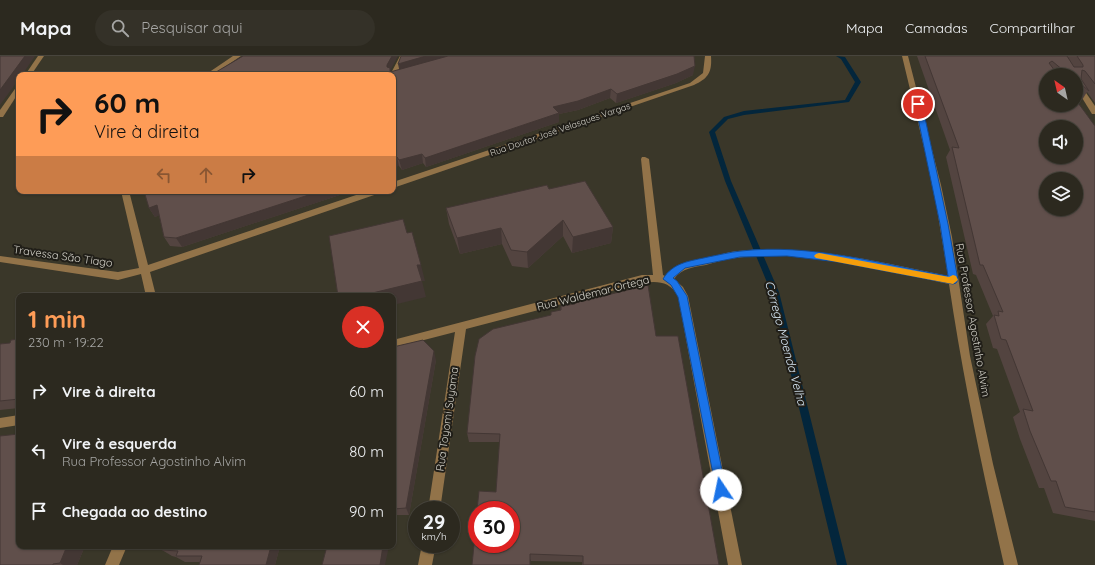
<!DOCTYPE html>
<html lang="pt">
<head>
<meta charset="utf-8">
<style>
  body { margin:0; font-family:Quicksand,sans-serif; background:#343128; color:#f1f3f6; height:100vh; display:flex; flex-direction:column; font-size:15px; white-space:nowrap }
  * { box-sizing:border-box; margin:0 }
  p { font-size:13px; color:#a6a6a4 }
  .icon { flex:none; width:22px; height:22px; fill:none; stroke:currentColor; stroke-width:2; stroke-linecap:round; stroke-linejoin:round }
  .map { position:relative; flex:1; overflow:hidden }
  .sheet { position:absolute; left:16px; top:237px; width:380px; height:256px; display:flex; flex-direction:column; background:#2c291f; border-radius:8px; box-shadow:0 1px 3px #0004,0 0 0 1px #48453d }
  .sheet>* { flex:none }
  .hud { position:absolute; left:16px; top:16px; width:380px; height:122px; border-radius:8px; box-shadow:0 1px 3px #0004,0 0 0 1px #48453d; background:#fe9c57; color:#111; overflow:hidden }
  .needle { width:26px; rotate:326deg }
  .tools { position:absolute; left:1039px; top:12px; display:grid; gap:8px }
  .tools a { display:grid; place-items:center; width:44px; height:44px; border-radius:50%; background:#2c291f; box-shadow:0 1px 3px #0004,0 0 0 1px #48453d; font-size:20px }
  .speed { position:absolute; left:408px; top:445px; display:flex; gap:8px; font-size:20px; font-weight:700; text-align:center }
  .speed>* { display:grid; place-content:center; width:52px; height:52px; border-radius:50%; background:#2c291f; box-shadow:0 1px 3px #0004,0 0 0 1px #48453d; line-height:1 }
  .speed small { font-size:10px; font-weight:400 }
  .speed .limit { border:6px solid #d22; background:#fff; color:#111 }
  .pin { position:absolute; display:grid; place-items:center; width:34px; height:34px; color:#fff; margin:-17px; border:2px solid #fff; border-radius:50%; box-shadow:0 1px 4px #0007 }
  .me { position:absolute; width:44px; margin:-22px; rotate:349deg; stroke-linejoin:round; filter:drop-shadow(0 0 3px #0008) }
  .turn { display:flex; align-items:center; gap:14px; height:84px; padding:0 12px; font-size:18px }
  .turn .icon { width:52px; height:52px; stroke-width:2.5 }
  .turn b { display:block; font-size:28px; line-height:34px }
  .lanes { display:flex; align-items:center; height:38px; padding:0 12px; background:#0003; justify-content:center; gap:20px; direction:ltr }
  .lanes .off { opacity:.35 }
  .round { display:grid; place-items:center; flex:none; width:42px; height:42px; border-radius:21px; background:#343128 }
  .head { display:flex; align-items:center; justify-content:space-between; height:68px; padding:0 12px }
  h1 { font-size:24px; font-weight:800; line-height:30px; color:#fe9c57 }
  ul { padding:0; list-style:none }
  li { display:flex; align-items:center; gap:12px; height:60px; padding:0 12px }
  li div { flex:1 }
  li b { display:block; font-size:15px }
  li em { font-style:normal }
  header { display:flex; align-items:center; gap:24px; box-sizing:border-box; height:56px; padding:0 20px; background:#2c291f; border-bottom:1px solid #48453d }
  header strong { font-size:19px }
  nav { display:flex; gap:22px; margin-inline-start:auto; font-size:14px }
  .search { width:280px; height:36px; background:#343128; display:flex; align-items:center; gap:10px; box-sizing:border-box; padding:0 14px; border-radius:22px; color:#a6a6a4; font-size:15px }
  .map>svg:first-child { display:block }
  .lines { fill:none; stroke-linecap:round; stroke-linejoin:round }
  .stream { fill:#03263c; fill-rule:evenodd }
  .minor { fill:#927349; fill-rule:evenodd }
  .wall { fill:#534440 }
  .shaded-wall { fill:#433734 }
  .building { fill:#604f4b; stroke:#433734; fill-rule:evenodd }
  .route { fill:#1a73e8; stroke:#114b97 }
  .slow { fill:#f59e0b }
  .labels { text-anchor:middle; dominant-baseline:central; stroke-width:4; stroke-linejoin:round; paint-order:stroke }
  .far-street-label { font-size:9px; fill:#d3d1c8; stroke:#201e18 }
  .street-label { font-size:11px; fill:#d3d1c8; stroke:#201e18 }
  .water-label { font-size:12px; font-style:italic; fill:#d5e5f2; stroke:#201e18 }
</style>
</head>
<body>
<header>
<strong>Mapa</strong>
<div class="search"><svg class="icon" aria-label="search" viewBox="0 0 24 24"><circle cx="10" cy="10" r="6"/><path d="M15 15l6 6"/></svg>Pesquisar aqui</div>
<nav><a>Mapa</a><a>Camadas</a><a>Compartilhar</a></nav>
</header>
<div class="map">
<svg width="1095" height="509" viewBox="0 0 1095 509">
  <rect width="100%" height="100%" fill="#3a3729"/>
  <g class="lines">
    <path class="stream" d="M836,0L845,1L861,26L849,46L744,59L728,63L715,76L731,125L779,236L847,509H837L771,236L725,125L709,76L724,61L744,55L845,44L855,26L841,3Z"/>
    <g class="minor">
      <path d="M38,0H44L31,19H25Z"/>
      <path d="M233,0H241L213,19H205Z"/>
      <path d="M400,0H406L396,20L393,22V19H390Z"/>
      <path d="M705,0H711C712,16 709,22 694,29L393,132V126L690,27L703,17Z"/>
      <path d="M902,0H908L941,129L952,181L970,300L993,408L1018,509H1004C983,416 963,323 949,228C880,213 807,192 736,202C726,203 716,206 706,209C694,211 682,212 674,223L683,231L688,240L742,509H728L678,240C669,225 658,225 642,227L466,273L440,454H428L455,276L393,292V284L642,219H653L641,103L642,101H645L649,103L663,219L665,220C676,207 691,205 706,202C717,200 727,196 738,195C809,188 879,206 948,220L933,129Z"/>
      <path d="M1076,24L1078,25L1095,50V58H1092L1076,32Z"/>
      <path d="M19,29V36L3,61H0V54L17,30Z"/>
      <path d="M121,135H129L148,209L368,135H381L380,137L150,216L156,240H146L141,218L118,224L0,206V200L118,216L139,212Z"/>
      <path d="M19,359V369L0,372V362Z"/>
      <path d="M422,488H436L432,509H418Z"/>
      <path d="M113,490H127L119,509H105Z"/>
    </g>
  </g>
  <g class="wall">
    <path d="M917,0H1095V47L1087,36L1082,44L1076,39V19H1046L1095,70V465L1053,457L1044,432H1039L1020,383L1013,361L1020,356L997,293L993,292L986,268L993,260L976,219L973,218L946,101L950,94Z"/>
    <path d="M390,15L391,16L693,19L676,27L616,47L610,42L578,54L559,58V66L426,111L423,107L402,114L399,110L211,19Z"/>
    <path d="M549,133L613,171L611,187L572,197L563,180L528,212L512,210L502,188L460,198L449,168L446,152Z"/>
    <path d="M352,135L182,191L170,190L164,181L159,159L155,161L149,152Z"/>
    <path d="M595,242L656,280L719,509H582V506L531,505L496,436L500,386H469L467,377L551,259L560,254L561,250L575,248Z"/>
    <path d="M19,283V352L0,354V288L10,287Z"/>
    <path d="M393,291L436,304L409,459H394L393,466Z"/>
    <path d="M19,490H85L77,509H0Z"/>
    <path d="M152,490H280L275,509H199L200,506H185L176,501L172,500L162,494V493H157Z"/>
  </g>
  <g class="shaded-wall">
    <path d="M25,0H35L22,19H19V23L0,49V34Z"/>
    <path d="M392,0H398L390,15L391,19L389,18L387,9Z"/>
    <path d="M426,0H459L400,17L398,8Z"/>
    <path d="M695,10L693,19L676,27L616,47L617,38Z"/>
    <path d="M611,33L610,42L578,54L559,58V66L426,111L425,102L553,51Z"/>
    <path d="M422,98L423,107L402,114L399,104Z"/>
    <path d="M397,101L399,110L393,112V102Z"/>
    <path d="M321,135H352L182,191L176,182Z"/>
    <path d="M157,149L163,158L155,161L149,152Z"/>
    <path d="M563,164V180L528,212L527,196Z"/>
    <path d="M613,171L611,187L572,197L573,181Z"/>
    <path d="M501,172L502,188L460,198L457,182Z"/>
    <path d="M417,209H421L425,225H422L426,241L393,249V240H360Z"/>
    <path d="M434,295L436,304L409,459L406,452Z"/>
    <path d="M393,457L394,459L393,466Z"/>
    <path d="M67,490H85L77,509H63L60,507Z"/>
    <path d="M271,490H280L275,509H266Z"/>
    <path d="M383,490H389L385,509H380Z"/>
  </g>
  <g class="building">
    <path d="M0,0H25L0,34Z"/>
    <path d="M243,0H392L387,9V11L390,12V16L448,0H694L695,10L677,18L617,38L611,33L578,45L553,51L559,57L425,102L422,98L399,104L397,101L393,102V19H211Z"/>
    <path d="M401,0H426L398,8Z"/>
    <path d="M925,0H1067L1074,11H1083V9L1077,0H1095V28L1085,15L1082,14L1081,23L1089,35L1076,24V19H1069L1052,5L1049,7L1058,19H1046V49H1076V44L1095,70V456L1065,451L1056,425H1051L1030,375L1023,353L1033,355L1006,284L1001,283L994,259L999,260L998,255L1003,256L983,209H980L952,91L959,92ZM1046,71H1076V101H1046ZM1046,123H1076V153H1046Z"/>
    <path d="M585,125L613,171L573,181L563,164L527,196L511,194L501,172L457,182L446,152L547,129L549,133Z"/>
    <path d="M144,135H321L176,182L164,181L157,149L149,152Z"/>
    <path d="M403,163L407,177L412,176L421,209H417L422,225L360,240H338L329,180Z"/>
    <path d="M648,229L656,280H678L719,509H583V500L530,498V509H472L477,459V488H511V454H477L479,435L496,436L500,378L467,377L475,300L479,283L493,273L551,259V256L561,254V250L575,248V245L595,240V242Z"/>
    <path d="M19,283V343L0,345V288L10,287L11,284Z"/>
    <path d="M423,284L434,295L406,452L393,453V291Z"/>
    <path d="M19,378V490H67L60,507L53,508V509H0V380Z"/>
    <path d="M164,490H271L266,509H199L202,500H176L178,495L162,494Z"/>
    <path d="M327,490H383L380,509H322Z"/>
  </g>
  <path class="route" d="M916,46L922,48L948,168L958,224L956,227L953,228L838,206L787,200L740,201L685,212L673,222L677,225L687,240L726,434L725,438L721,440L717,438L678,241L671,229L663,223C673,206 691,205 708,201C719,199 730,196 741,195C810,187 881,208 948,220L940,168L915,48Z"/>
  <path class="slow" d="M819,197L949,221L953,219L956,220L958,224L953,228L816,202L814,200L816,198Z"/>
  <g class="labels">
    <g class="far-street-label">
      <text transform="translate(560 73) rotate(-19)">Rua Doutor José Velasques Vargas</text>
    </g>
    <g class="street-label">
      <text transform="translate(63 200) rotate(8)">Travessa São Tiago</text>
      <text transform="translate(593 237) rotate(-14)">Rua Waldemar Ortega</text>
      <text transform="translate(973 264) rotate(80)">Rua Professor Agostinho Alvim</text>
      <text transform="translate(447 363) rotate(-82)">Rua Toyomi Suyama</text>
    </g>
    <g class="water-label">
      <text transform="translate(786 287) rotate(75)">Córrego Moenda Velha</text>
    </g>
  </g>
</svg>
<div class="tools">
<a><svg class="needle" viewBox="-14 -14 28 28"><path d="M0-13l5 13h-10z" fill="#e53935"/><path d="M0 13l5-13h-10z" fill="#a6a6a4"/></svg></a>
<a><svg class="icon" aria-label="sound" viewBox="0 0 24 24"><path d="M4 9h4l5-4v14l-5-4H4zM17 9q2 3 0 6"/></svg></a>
<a><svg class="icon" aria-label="layers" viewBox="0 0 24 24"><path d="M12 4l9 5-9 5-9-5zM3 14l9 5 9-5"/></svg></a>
</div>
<div class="speed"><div>29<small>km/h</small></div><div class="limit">30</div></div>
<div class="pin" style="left:918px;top:48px;background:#d93025"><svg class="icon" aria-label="arrive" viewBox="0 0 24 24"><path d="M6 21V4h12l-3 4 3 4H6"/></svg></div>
<svg class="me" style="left:721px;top:434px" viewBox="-20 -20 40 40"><circle r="19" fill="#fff"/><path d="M0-13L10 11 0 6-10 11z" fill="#1a73e8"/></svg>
<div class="hud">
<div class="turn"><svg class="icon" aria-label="right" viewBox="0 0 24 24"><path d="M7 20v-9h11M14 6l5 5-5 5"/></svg><div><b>60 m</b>Vire à direita</div></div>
<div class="lanes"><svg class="icon off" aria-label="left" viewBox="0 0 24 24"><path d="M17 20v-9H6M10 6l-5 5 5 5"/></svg><svg class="icon off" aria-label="ahead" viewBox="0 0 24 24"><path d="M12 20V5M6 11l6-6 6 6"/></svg><svg class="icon" aria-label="right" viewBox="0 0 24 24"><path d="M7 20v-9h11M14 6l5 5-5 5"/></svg></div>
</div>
<section class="sheet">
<div class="head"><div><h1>1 min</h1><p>230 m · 19:22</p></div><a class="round" style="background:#d93025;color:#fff"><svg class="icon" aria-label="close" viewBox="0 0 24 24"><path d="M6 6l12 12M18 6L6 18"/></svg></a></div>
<ul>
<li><svg class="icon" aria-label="right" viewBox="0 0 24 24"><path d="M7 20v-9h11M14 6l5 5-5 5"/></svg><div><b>Vire à direita</b></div><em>60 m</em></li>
<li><svg class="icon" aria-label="left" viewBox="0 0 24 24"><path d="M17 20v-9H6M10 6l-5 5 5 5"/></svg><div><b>Vire à esquerda</b><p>Rua Professor Agostinho Alvim</p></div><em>80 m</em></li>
<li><svg class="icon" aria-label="arrive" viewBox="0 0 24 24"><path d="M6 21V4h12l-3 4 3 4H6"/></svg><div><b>Chegada ao destino</b></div><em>90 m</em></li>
</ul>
</section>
</div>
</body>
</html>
